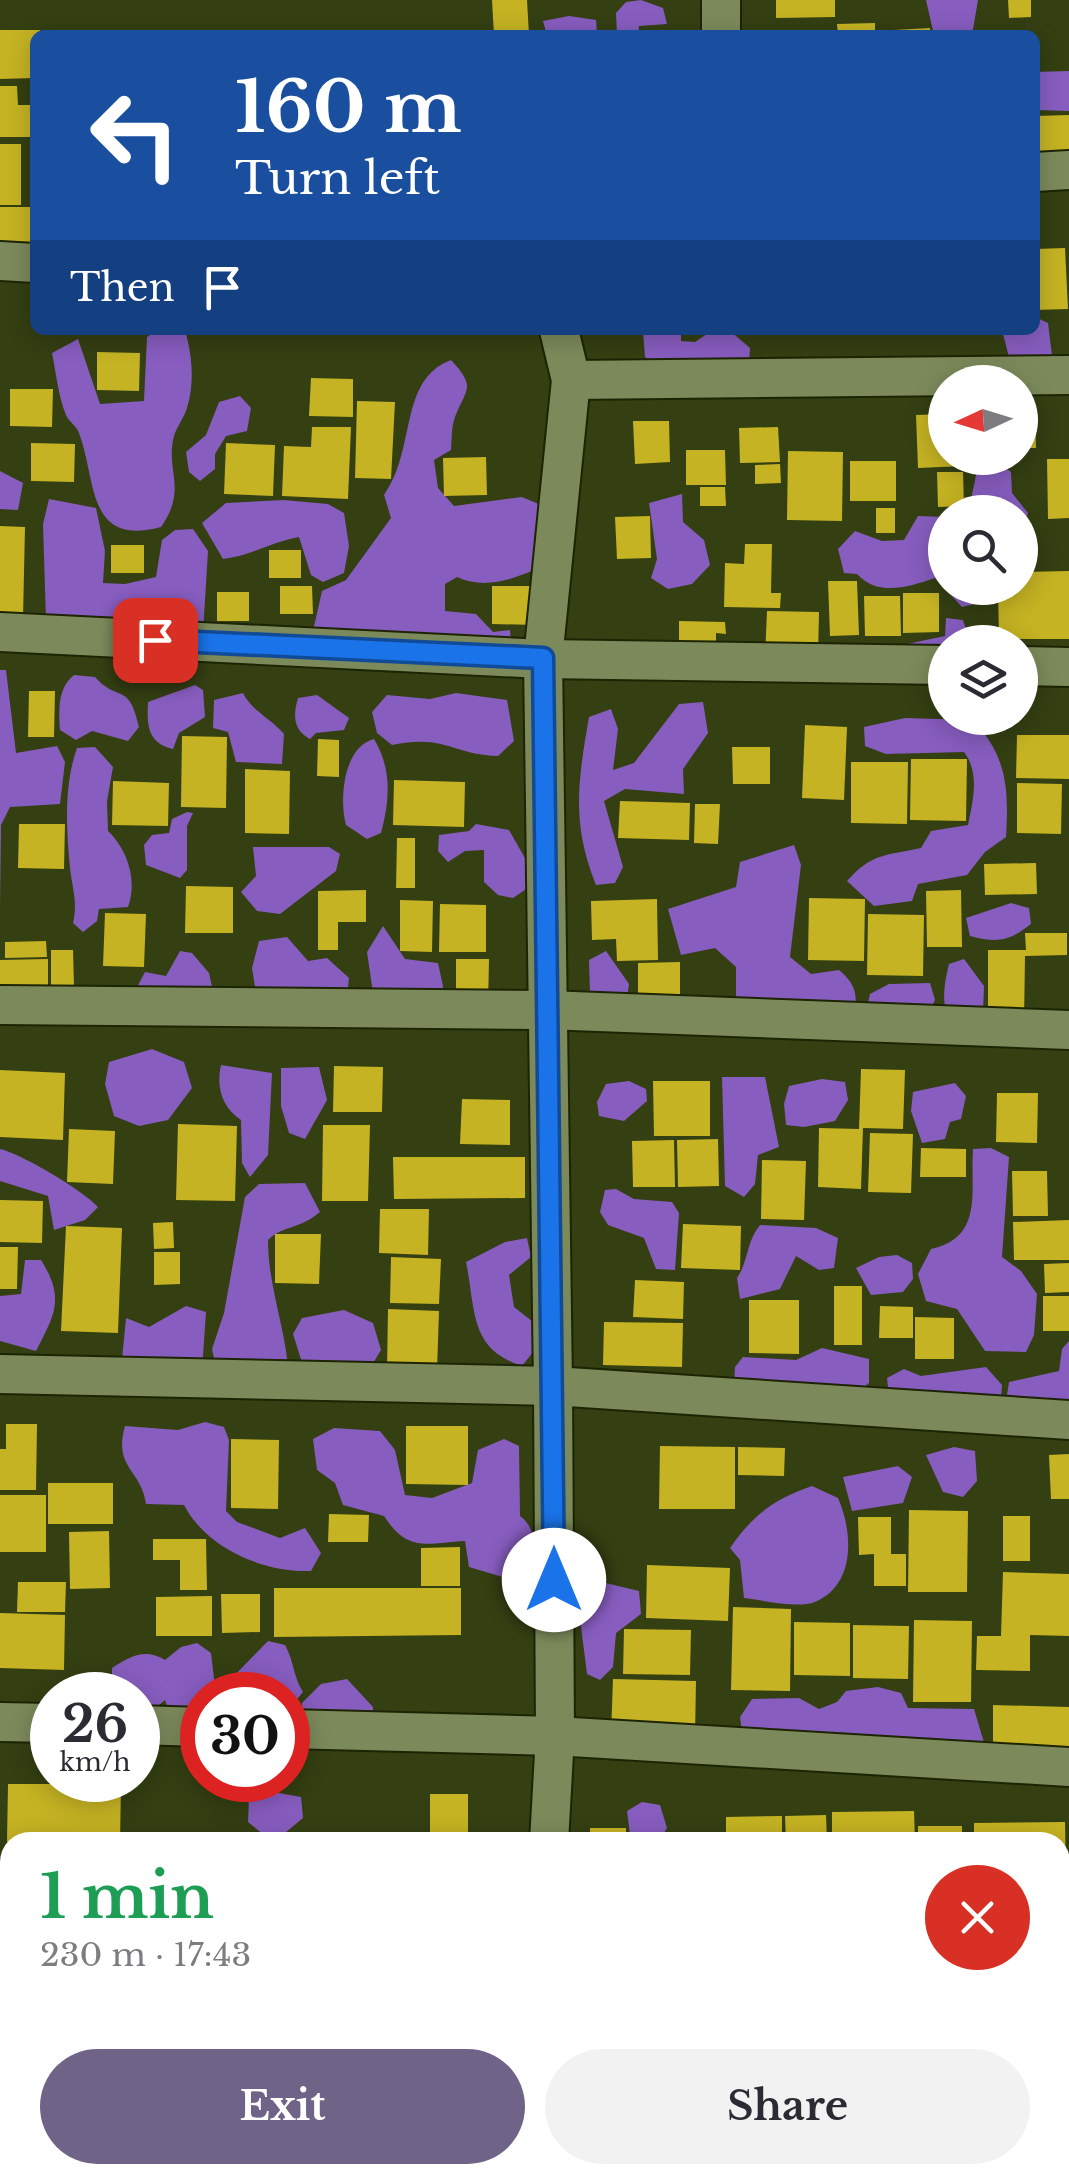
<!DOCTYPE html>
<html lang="en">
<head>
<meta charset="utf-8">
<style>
  body { margin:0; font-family:"Libre Baskerville",serif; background:#f2f2f3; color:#2b2b33; height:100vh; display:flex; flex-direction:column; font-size:38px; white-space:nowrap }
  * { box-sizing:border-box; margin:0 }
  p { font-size:32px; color:#7c7c81 }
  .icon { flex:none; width:55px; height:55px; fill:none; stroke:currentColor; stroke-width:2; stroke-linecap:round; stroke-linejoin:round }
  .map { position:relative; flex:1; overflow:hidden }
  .details { position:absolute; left:0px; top:1832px; width:1070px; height:352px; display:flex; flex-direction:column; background:#fff; border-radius:30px 30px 0 0; box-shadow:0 5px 25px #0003 }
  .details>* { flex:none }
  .hud { position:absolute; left:30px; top:30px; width:1010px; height:305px; border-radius:15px; box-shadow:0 5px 25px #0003; background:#1a4fa0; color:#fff; overflow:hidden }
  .needle { width:65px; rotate:266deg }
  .buttons { position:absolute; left:928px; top:365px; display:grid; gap:20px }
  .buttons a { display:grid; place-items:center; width:110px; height:110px; border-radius:50%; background:#fff; box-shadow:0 5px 25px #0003; font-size:50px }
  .speed { position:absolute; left:30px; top:1672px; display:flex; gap:20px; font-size:50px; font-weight:700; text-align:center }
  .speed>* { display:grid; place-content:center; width:130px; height:130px; border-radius:50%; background:#fff; box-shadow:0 5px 25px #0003; line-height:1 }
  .speed small { font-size:25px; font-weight:400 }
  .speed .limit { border:15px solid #d22; background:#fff; color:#111 }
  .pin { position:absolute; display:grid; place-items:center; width:85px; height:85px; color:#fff; margin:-42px; border-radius:20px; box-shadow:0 5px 15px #0006 }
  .me { position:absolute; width:110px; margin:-55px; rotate:0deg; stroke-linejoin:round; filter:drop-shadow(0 0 8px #0008) }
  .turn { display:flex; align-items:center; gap:35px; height:210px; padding:0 40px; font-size:45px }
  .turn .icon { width:130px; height:130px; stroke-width:2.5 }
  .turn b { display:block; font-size:70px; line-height:85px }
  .then { display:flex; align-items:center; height:95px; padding:0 40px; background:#0003; gap:20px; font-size:38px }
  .round { display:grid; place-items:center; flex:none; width:105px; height:105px; border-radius:52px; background:#f2f2f3 }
  .head { display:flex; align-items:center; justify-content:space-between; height:170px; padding:0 40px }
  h1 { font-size:60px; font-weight:700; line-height:75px; color:#1e9e55 }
  .button { display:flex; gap:20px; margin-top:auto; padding:20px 40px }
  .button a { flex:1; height:115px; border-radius:60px; background:#706388; color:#fff; font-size:40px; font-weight:700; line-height:115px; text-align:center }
  .button a+a { background:#f2f2f3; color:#2b2b33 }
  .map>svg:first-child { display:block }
  .forest { fill:#875dbf }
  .building { fill:#c5b323 }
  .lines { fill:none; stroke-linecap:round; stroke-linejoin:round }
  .street-casing { stroke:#1d2403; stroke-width:42 }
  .street { stroke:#7c8a5b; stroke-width:38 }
  .route-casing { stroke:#114b97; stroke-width:25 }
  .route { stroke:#1a73e8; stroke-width:18 }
</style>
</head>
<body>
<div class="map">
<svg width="1069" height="2183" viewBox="0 0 1069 2183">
  <rect width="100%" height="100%" fill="#343f12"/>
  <g class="forest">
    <path d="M641,0L663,8L667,24L639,26L638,35H617L616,13L626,2Z"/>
    <path d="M926,0H978L972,35H934Z"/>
    <path d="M569,16L596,20L597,35H547L543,21Z"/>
    <path d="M1069,71V111L1035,110V72Z"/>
    <path d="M1035,317L1048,323L1054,372L1011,365L1002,330H1035Z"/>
    <path d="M158,330H185C192,355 195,382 187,408C184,418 177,426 174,436C165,470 188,489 161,527C86,547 97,481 79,433C76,425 69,422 66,415C58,396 56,372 52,353L78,339L100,404L144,401L147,337Z"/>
    <path d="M643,330H681V341L695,342L713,330H729L750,348L748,375L665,372L645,357Z"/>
    <path d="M451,360C477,388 466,388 455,417C451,427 452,440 451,450L434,460L438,488L454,506L522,497L548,508L557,560C526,573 491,593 457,577L445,584V611L476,614L493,632L510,630L511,643L313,631L322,591L346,580L391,518L384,495C417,449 398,380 451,360Z"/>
    <path d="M240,396L251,408L247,431L226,436L215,454V469L200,481L189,472L186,452L206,435L219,402Z"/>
    <path d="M992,458L1011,472L1012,493L1028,513L1020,536V512H956L970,504L978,466Z"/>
    <path d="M0,471L23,483L18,510L0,509Z"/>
    <path d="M682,494L683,522L704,540L710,565L692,584L668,589L651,578L657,559L649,503Z"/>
    <path d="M49,499L96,508L105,551L103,583L125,584L156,577L162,540L175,530L193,529L208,551L203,632L46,620L43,524Z"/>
    <path d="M284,500L328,504L344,513L349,546L344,573L323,582L311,575L299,537C271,542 251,556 223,559L202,523L226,503Z"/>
    <path d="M918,516L945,517V588H990L982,602L962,607L935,578C908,587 878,597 857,574L844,573L838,549L855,531L882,541L904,540Z"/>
    <path d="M946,618L963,620L970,642H945V671L894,657L907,644L945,636Z"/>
    <path d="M0,670H6L16,753L57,746L65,762L60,804L10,807L1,825L0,909Z"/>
    <path d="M74,675L95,677C118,703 129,681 139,727L128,741L92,731L76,740L60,730C59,710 57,689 74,675Z"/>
    <path d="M195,685L203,690L205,717L179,733L173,749C147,743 147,725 148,702Z"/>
    <path d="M243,693C252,711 270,718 284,734L282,764L236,762L228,732L213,728L214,700Z"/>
    <path d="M456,693L507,700L514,741L498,756C452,755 446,734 392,745L377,733L372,712L387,695L430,699Z"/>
    <path d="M317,695L349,718L344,730L316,733L310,739C293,730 293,715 298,698Z"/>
    <path d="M703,702L708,733L683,769L684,794L625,789L604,801L623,867L615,883L596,885C571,823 578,781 589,717L611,709L618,729L613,770L634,763L679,704Z"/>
    <path d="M905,718L972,720C1007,754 1009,790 1006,837L985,852L967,875L918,884L912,901L874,906L847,881C873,852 886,856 921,848L931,831L968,825C973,800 980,773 964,752L886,754L865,746L864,727Z"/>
    <path d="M374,739C392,769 390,800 381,833L367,839L346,825C339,800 343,747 374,739Z"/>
    <path d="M95,747L113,767L107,801L108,831C127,849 138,880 128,907L99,909L97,921L83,932L73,923C78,902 72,888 70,868C66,829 64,784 77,748Z"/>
    <path d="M187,812L193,813L187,826V870L180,878L146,865L144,845L152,835L169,833L172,819Z"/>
    <path d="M476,824L509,830L530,867L529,887L513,898L498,895L484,882V850L465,851L448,862L438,851L439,835L469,831Z"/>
    <path d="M794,845L801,865L790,957L811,974L839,970C856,984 858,995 854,1016L736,1021V967L715,948L681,955L668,909L736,887L740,862Z"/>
    <path d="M253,847H329L340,854L336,871L280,914L257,911L241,892L256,876Z"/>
    <path d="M1011,903L1029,908L1031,924C1008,942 997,943 970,936L966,918Z"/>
    <path d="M383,926L405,959L438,963L443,986L441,1007L373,993L367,952Z"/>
    <path d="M287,937L308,961L327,958L349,978L345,1015L256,993L252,968L259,941Z"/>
    <path d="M180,951L192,953L209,973L215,1000L136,989L145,972L166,976Z"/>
    <path d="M606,951L629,984L627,997L590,993L589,960Z"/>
    <path d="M964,959L984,986L982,1043L967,1046C942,1018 940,1000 949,964Z"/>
    <path d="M930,983L935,1000L920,1030L865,1017L870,994L889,984Z"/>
    <path d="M152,1049L184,1062L192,1088L168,1120L139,1126L114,1116L105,1084L109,1062Z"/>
    <path d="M221,1065L272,1073L268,1155L250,1177L242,1163L241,1120C222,1107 216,1088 221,1065Z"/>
    <path d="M319,1067L327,1100L305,1139L289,1133L281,1106V1068Z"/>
    <path d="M722,1077H765L779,1147L758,1155L755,1184L744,1197L725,1186Z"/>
    <path d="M822,1079L845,1082L848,1100L835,1121L804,1127L786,1125L784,1104L789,1086Z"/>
    <path d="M629,1081L646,1089L647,1101L624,1121L599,1116L597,1102L606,1084Z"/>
    <path d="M955,1083L966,1096L961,1119L950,1122L945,1139L922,1143L911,1111L913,1092Z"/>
    <path d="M991,1148L1009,1157L1002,1257L1021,1271L1037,1294L1034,1335L1026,1352L985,1351L957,1309L926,1301L918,1274L931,1249C984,1237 970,1192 973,1149Z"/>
    <path d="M0,1149C22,1154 84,1191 98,1207L85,1220L54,1230L48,1196L0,1181Z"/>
    <path d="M305,1183L320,1212C299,1230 283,1225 268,1240C268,1288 287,1331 289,1379L216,1367L212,1349L224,1313L245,1197L259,1184Z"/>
    <path d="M616,1189L634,1199L672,1202L679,1213L675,1270L656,1269L644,1238L608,1225L600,1212L605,1190Z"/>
    <path d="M760,1225L816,1228L838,1238L834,1268L819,1270L796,1256L780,1289L740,1299L737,1278C749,1260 746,1242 760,1225Z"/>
    <path d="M527,1238L531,1257L509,1275L514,1307L537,1325L541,1342L522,1366C469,1349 476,1311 466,1262L505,1242Z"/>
    <path d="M897,1255L912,1263L913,1279L903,1292L871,1295L856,1268L879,1257Z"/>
    <path d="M25,1260H41C65,1298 55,1314 36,1351L0,1341V1296L21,1294Z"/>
    <path d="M186,1306L206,1312L202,1370L186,1383L160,1358L138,1363L122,1359L126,1318L149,1327Z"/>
    <path d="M344,1310L373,1323L381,1350L364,1378L304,1369L293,1334L302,1318Z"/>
    <path d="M1069,1341V1418L1004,1415L1009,1382L1059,1371L1062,1349Z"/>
    <path d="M822,1348L869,1359V1383L856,1394L734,1386L735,1367L743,1357L796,1360Z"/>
    <path d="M986,1367L1002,1385L1000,1412L889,1397L887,1378L904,1369L921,1376Z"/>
    <path d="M205,1422L224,1427L229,1440L226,1511L237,1522L280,1538L305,1528L321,1553L311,1571C264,1573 206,1548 184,1505L146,1504C141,1469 113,1468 125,1426L178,1430Z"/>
    <path d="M334,1428L380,1431L395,1450L405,1495L432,1498L472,1483L478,1450L504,1439L519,1446L520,1516C540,1531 533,1555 531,1577L506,1578L469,1567L465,1541C426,1543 408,1553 384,1516L343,1505L335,1483L317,1470L313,1439Z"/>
    <path d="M954,1447L975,1451L977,1481L963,1497L943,1492L926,1455Z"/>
    <path d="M898,1466L912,1477L903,1503L852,1511L843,1477Z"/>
    <path d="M812,1486L838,1498C853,1532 856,1585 815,1602C798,1609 763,1600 744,1598L740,1560L730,1548C753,1515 774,1499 812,1486Z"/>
    <path d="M589,1579L639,1591L641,1614L616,1633L613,1667L600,1680L587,1674L578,1603Z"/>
    <path d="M268,1641L285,1645C294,1661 293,1676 303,1692L290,1708L288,1695L243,1693L229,1681Z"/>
    <path d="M197,1643L211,1653L216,1695H202V1740L170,1717L165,1700L138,1723V1695H112V1668C131,1656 145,1648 165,1660L181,1647Z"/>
    <path d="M347,1679L373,1707V1735L342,1749L316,1744L303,1723L302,1703L321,1684Z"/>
    <path d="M878,1687L901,1693L908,1708L974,1709L988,1756L744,1746L740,1717L752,1699L799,1698L819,1709L837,1702L846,1691Z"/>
    <path d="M273,1792L301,1797L303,1818L285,1833L264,1835L248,1822L249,1796Z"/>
    <path d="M642,1802L660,1805L667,1828L658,1842H631L627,1811Z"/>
    <path d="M277,2175H365L368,2183H266Z"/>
  </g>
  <g class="building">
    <path d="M492,0H527L529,35H494Z"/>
    <path d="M776,0H835V17L776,18Z"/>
    <path d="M1008,0H1031V17L1009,18Z"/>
    <path d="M875,23V35H838L837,24Z"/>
    <path d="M930,28V35H895L894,30Z"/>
    <path d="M0,30H40V35H35V78L0,79Z"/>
    <path d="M681,30V35H641V31Z"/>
    <path d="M0,86H17L18,105H35V137H0Z"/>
    <path d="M1069,115V163H1035V116Z"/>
    <rect x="0" y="144" width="21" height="61"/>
    <path d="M0,207H34L35,259H0Z"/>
    <path d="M1065,248L1068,309L1035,310V249Z"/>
    <path d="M97,352L140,353L139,391L97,390Z"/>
    <path d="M311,378L353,379V417L309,416Z"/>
    <path d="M10,389H53L52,427L10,426Z"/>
    <path d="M357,401L395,402L391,479L355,478Z"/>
    <path d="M1020,411H1035L1036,448H1020Z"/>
    <path d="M945,414V458H964V466L918,468L916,415Z"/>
    <path d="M633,421H669L670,462L635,464Z"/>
    <path d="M312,427H351L348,499L282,496L284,446L311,447Z"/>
    <path d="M778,427L780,462L740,463L739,428Z"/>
    <path d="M31,443L75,444L74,482L31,481Z"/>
    <path d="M226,443L275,445L273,496L224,494Z"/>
    <path d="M686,450H725L726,485H686Z"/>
    <path d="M788,451L843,452L842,521L787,520Z"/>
    <path d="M486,457L487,495L444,496L443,458Z"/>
    <path d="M1047,459H1069V518L1048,519Z"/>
    <rect x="850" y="461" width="46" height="40"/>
    <path d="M780,464L781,483L755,484V465Z"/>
    <path d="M937,472H963L964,506L938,507Z"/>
    <path d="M700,487H725L726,506H700Z"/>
    <rect x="876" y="508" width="19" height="25"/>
    <path d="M650,516L651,558L617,559L615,517Z"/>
    <path d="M0,526L25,527L23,618L0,617Z"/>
    <path d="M745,544H772L771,593H781L780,608L724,607L725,563L744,564Z"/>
    <rect x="111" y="545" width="33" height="28"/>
    <rect x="269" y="550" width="32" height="28"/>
    <path d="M1069,571V639H999L998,588H1020V572Z"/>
    <path d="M828,581H857L859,635L830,636Z"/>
    <path d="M280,586H312L313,614H280Z"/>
    <path d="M492,586H535V625L492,624Z"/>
    <rect x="217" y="592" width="32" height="29"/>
    <path d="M903,593H939V632L903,633Z"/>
    <path d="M864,596H900L901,636H865Z"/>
    <path d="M767,611L819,612L818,658L765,657Z"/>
    <path d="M679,621L725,622L726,634L716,633V651L679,650Z"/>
    <path d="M29,691H55L54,737H28Z"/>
    <path d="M805,725L847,727L844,800L802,798Z"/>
    <path d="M1017,735H1069V779L1016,778Z"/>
    <path d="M182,736L227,737L226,808L181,807Z"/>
    <path d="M318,739L339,740V777L317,776Z"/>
    <path d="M732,747H770V784H733Z"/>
    <path d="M911,759H967L966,821L910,820Z"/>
    <path d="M851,762H908L907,824L851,823Z"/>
    <path d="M245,769L290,771L289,834L245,833Z"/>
    <path d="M394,780L465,782L464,827L393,825Z"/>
    <path d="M113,781L169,783L168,826L112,825Z"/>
    <path d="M1017,783L1062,784L1061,834L1017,833Z"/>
    <path d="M620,801L690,803L689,840L618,838Z"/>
    <path d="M695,804H720L718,844L694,843Z"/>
    <path d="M19,824H65L64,869L18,868Z"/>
    <path d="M397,838H415V888H396Z"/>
    <path d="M1036,863L1037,894L985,895L984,864Z"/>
    <path d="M186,886L233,887V933H185Z"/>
    <path d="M366,890V922H338V950H318V891Z"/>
    <path d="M961,890L962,947H927L926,891Z"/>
    <path d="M809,898L865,899L864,961L808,960Z"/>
    <path d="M657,899L658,960L617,961L616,939L592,940L591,901Z"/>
    <path d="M400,900L433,901L432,952L400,951Z"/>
    <path d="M440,904L486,905V952H439Z"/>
    <path d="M105,913L146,914L144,967L103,966Z"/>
    <path d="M868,914L924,915L923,976L867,975Z"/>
    <path d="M1025,933H1067V955L1025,956L1024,1023H988V950H1026Z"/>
    <path d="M46,941L47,957L5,958V942Z"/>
    <path d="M51,950H73L74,986H51Z"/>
    <path d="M48,959V985L0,987V960Z"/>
    <path d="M456,959H489L488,1006L456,1005Z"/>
    <path d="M680,962V1009H638V963Z"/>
    <path d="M334,1066L383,1067L382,1112H333Z"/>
    <path d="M861,1069L905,1070L903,1129L863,1128L861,1189L818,1187L819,1128L859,1129Z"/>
    <path d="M0,1070L65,1073L63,1140L0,1137Z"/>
    <path d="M653,1081H710V1136H654Z"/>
    <path d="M997,1093H1038L1037,1143L996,1142Z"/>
    <path d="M462,1099L510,1100V1145L460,1144Z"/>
    <path d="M178,1124L237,1126L235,1201L176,1200Z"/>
    <path d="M323,1125H370L368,1201H322Z"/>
    <path d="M69,1129L115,1131L113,1184L67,1182Z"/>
    <path d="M870,1133L913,1134L911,1193L868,1192Z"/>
    <path d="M718,1139L719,1186L678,1187L677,1140Z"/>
    <path d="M674,1140L675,1187H633L632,1141Z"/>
    <path d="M921,1148L966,1149V1177H920Z"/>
    <path d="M393,1157H525V1198L394,1199Z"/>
    <path d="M762,1160L806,1161L804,1220L761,1219Z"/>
    <path d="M1012,1171H1047L1048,1216H1013Z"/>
    <path d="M0,1200L43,1201L42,1243L0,1242Z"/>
    <path d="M380,1209H429L428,1255L379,1253Z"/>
    <path d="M1069,1220V1260H1014L1013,1222Z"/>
    <path d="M173,1222L174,1248L154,1249L153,1223Z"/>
    <path d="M683,1224L741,1226L740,1270L681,1268Z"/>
    <path d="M66,1226L122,1228L118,1333L61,1331Z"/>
    <path d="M275,1234H321L319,1284L275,1283Z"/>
    <path d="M0,1247H18L17,1289H0Z"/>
    <path d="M154,1252H180V1284L154,1285Z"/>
    <path d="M391,1257L441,1259L439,1304L390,1303Z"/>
    <path d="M1069,1263V1292L1045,1293L1044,1264Z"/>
    <path d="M635,1280L684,1282L683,1319L633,1317Z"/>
    <rect x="834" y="1286" width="28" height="59"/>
    <rect x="1043" y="1296" width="26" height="35"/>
    <path d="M749,1300H799V1354L749,1353Z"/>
    <path d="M880,1306L913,1307V1338H879Z"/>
    <path d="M388,1309L439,1311L437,1371L387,1370Z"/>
    <path d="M915,1317L954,1318V1359H915Z"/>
    <path d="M604,1322L683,1323L682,1367L603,1365Z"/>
    <path d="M6,1424H37L36,1490H0V1449H6Z"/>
    <path d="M406,1426H468V1485L406,1484Z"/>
    <path d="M231,1439L279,1440L278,1509L231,1508Z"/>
    <path d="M660,1446L735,1447V1509H659Z"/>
    <path d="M738,1447L785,1448L784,1476L738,1475Z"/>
    <path d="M1069,1454V1499H1051L1049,1455Z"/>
    <rect x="48" y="1483" width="65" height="41"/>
    <rect x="0" y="1495" width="46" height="57"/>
    <path d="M909,1510L968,1511L967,1592H908Z"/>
    <path d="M329,1514L369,1515L368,1542H328Z"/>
    <rect x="1003" y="1516" width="27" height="45"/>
    <path d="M858,1517H891V1554H906V1586H874V1554L859,1555Z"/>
    <path d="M109,1531L110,1588L70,1589L69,1532Z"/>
    <path d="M153,1539H206L207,1590H180V1560H153Z"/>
    <path d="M460,1547V1586H421V1548Z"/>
    <path d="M647,1565L730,1568L728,1621L646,1618Z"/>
    <path d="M1003,1572L1069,1574V1636L1030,1635V1671L976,1670L977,1636H1001Z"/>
    <path d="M18,1582H66L65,1612H17Z"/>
    <path d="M274,1588H461V1635L274,1637Z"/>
    <path d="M221,1594H260V1632L222,1633Z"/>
    <path d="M212,1596V1636H156V1597Z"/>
    <path d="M733,1607L791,1609L790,1691L731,1690Z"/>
    <path d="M0,1613L65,1615L64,1670L0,1668Z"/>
    <path d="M914,1620L972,1621L971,1702H913Z"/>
    <path d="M794,1622L850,1623V1676L794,1675Z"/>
    <path d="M853,1625L909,1626L908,1679L853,1678Z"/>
    <path d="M624,1629L691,1630L690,1675L623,1674Z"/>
    <path d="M613,1679L696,1681L695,1736L611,1734Z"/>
    <path d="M993,1705L1069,1707V1755L993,1754Z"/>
    <path d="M8,1784H121L120,1842H7Z"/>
    <rect x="430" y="1794" width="38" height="48"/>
    <path d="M914,1811L915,1842H832V1812Z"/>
    <path d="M826,1815L827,1842H786L785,1816Z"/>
    <path d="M782,1816V1842H726V1817Z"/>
    <path d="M1065,1822L1066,1875H1060V1842H974V1823Z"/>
    <rect x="918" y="1826" width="44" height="16"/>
    <rect x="590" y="1828" width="36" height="14"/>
    <path d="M0,2027H10V2066L0,2067Z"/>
    <rect x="1060" y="2055" width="9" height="64"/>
    <path d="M0,2166H10V2175H19V2183H0Z"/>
  </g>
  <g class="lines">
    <defs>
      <g id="street">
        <path d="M721,0V35"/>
        <path d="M1035,172L1069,170"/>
        <path d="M0,261L35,263"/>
        <path d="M571,380L1069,375"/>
        <path d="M0,632L543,659L945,665"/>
        <path d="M1020,666L1069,667"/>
        <path d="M0,1005L546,1010L1069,1030"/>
        <path d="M0,1374L553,1386L1069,1420"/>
        <path d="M0,1722L52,1723"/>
        <path d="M138,1725L202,1727"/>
        <path d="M288,1729L555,1736L1069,1767"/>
        <path d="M549,1842L555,1736L553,1386L543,659L571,380L559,330"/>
        <path d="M0,2116H10"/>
        <path d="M1060,2146H1069"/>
        <path d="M534,2183V2175"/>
      </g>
    </defs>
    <use href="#street" class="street-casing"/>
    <use href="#street" class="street"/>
  </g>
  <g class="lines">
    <defs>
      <path id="route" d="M155,640L543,658L554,1580"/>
    </defs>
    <use href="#route" class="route-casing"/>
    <use href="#route" class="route"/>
  </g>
</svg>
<div class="buttons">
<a><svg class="needle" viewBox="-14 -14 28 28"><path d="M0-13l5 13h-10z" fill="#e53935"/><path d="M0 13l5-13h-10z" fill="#7c7c81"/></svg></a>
<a><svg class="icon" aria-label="search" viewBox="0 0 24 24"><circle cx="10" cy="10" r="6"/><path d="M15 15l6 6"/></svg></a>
<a><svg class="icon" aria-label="layers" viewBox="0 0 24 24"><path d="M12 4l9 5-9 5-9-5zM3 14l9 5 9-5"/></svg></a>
</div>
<div class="speed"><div>26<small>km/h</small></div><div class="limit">30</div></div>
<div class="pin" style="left:155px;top:640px;background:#d93025"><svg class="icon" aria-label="arrive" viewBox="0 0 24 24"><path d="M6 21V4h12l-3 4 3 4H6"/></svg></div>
<svg class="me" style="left:554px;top:1580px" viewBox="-20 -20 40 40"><circle r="19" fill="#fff"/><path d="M0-13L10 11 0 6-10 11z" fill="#1a73e8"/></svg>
<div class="hud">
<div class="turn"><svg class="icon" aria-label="left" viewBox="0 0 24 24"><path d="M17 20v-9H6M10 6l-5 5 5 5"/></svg><div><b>160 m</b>Turn left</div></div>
<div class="then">Then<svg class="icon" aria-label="arrive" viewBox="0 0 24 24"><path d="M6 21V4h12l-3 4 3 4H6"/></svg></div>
</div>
<section class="details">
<div class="head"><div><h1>1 min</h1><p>230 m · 17:43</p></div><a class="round" style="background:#d93025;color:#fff"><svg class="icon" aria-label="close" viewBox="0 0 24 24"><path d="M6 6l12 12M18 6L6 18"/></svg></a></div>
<div class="button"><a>Exit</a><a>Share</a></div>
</section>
</div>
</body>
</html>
